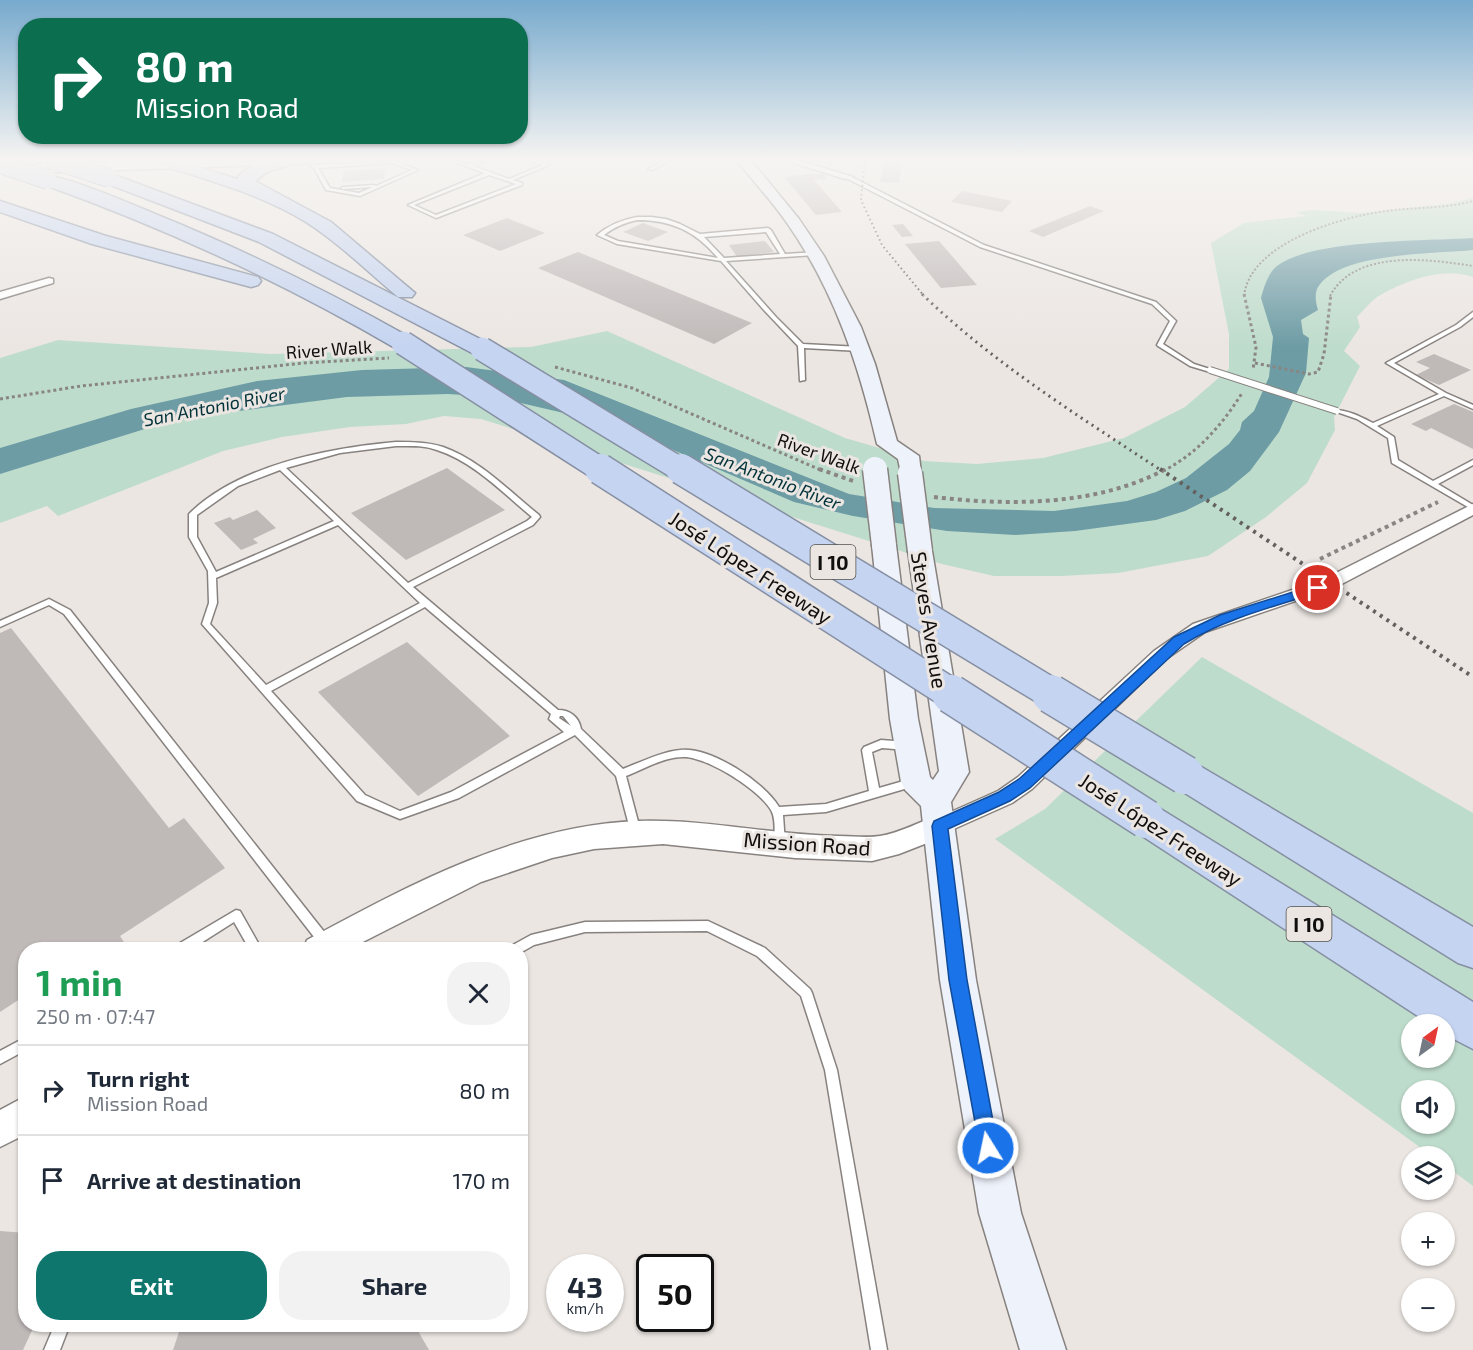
<!DOCTYPE html>
<html lang="en">
<head>
<meta charset="utf-8">
<style>
  body { margin:0; font-family:"Exo 2",sans-serif; background:#f2f2f3; color:#1f2937; height:100vh; display:flex; flex-direction:column; font-size:22px; white-space:nowrap }
  * { box-sizing:border-box; margin:0 }
  p { font-size:20px; color:#747a83 }
  .icon { flex:none; width:33px; height:33px; fill:none; stroke:currentColor; stroke-width:2; stroke-linecap:round; stroke-linejoin:round }
  .map { position:relative; flex:1; overflow:hidden }
  .drawer { position:absolute; left:18px; top:942px; width:510px; height:390px; display:flex; flex-direction:column; background:#fff; border-radius:24px; box-shadow:0 2px 4px #0004 }
  .drawer>* { flex:none }
  .guide { position:absolute; left:18px; top:18px; width:510px; height:126px; border-radius:24px; box-shadow:0 2px 4px #0004; background:#0b6e4f; color:#fff; overflow:hidden }
  .needle { width:39px; rotate:33deg }
  .tools { position:absolute; left:1401px; top:1014px; display:grid; gap:12px }
  .tools a { display:grid; place-items:center; width:54px; height:54px; border-radius:50%; background:#fff; box-shadow:0 2px 4px #0004; font-size:30px }
  .speed { position:absolute; left:546px; top:1254px; display:flex; gap:12px; font-size:30px; font-weight:700; text-align:center }
  .speed>* { display:grid; place-content:center; width:78px; height:78px; border-radius:50%; background:#fff; box-shadow:0 2px 4px #0004; line-height:1 }
  .speed small { font-size:15px; font-weight:400 }
  .speed .limit { border:3px solid #111; border-radius:9px; background:#fff; color:#111 }
  .pin { position:absolute; display:grid; place-items:center; width:51px; height:51px; color:#fff; margin:-26px; border:3px solid #fff; border-radius:50%; box-shadow:0 2px 6px #0007 }
  .me { position:absolute; width:66px; margin:-33px; rotate:350deg; stroke-linejoin:round; filter:drop-shadow(0 0 4px #0008) }
  .turn { display:flex; align-items:center; gap:21px; height:126px; padding:0 18px; font-size:27px }
  .turn .icon { width:78px; height:78px; stroke-width:2.5 }
  .turn b { display:block; font-size:42px; line-height:51px }
  .round { display:grid; place-items:center; flex:none; width:63px; height:63px; border-radius:24px; background:#f2f2f3 }
  .head { display:flex; align-items:center; justify-content:space-between; height:102px; padding:0 18px }
  h1 { font-size:36px; font-weight:700; line-height:45px; color:#1e9e55 }
  .button { display:flex; gap:12px; margin-top:auto; padding:12px 18px }
  .button a { flex:1; height:69px; border-radius:24px; background:#0f766e; color:#fff; font-size:24px; font-weight:700; line-height:69px; text-align:center }
  .button a+a { background:#f2f2f3; color:#1f2937 }
  ul { padding:0; list-style:none }
  li { display:flex; align-items:center; gap:18px; height:90px; padding:0 18px; border-top:2px solid #e0e1e3 }
  li div { flex:1 }
  li b { display:block; font-size:22px }
  li em { font-style:normal }
  .map>svg:first-child { display:block }
  .green { fill:#bedccc; fill-rule:evenodd }
  .water { fill:#6d9ca5 }
  .building { fill:#bfb9b8 }
  .lines { fill:none; stroke-linecap:round; stroke-linejoin:round }
  .service-casing { stroke:#87827f; stroke-width:3 }
  .minor-casing { stroke:#87827f; stroke-width:3 }
  .tertiary-casing { stroke:#87827f; stroke-width:3 }
  .secondary-casing { stroke:#87827f; stroke-width:3 }
  .motorway-casing { stroke:#868fa2; stroke-width:3 }
  .path-far2 { stroke:#898582; stroke-width:2; stroke-dasharray:2 2; stroke-linecap:butt }
  .path-far1 { stroke:#898582; stroke-width:3; stroke-dasharray:3 3; stroke-linecap:butt }
  .path { stroke:#898582; stroke-width:4; stroke-dasharray:4 4; stroke-linecap:butt }
  .service { fill:#fff; fill-rule:evenodd }
  .minor { fill:#fff; fill-rule:evenodd }
  .tertiary { fill:#fff; fill-rule:evenodd }
  .secondary { fill:#eef2fb; fill-rule:evenodd }
  .motorway { fill:#c5d4f1; fill-rule:evenodd }
  .rail-far2 { stroke:#63605e; stroke-width:2; stroke-dasharray:1.5 3; stroke-linecap:butt }
  .rail-far1 { stroke:#63605e; stroke-width:3; stroke-dasharray:2 4.5; stroke-linecap:butt }
  .rail { stroke:#63605e; stroke-width:4; stroke-dasharray:3 5; stroke-linecap:butt }
  .service-bridge-casing { stroke:#87827f; stroke-width:8; stroke-linecap:butt }
  .secondary-bridge-far1-casing { stroke:#87827f; stroke-width:21; stroke-linecap:butt }
  .secondary-bridge-casing { stroke:#87827f; stroke-width:27; stroke-linecap:butt }
  .motorway-bridge-far3-casing { stroke:#868fa2; stroke-width:20; stroke-linecap:butt }
  .motorway-bridge-far2-casing { stroke:#868fa2; stroke-width:26; stroke-linecap:butt }
  .motorway-bridge-far1-casing { stroke:#868fa2; stroke-width:33; stroke-linecap:butt }
  .motorway-bridge-casing { stroke:#868fa2; stroke-width:41; stroke-linecap:butt }
  .service-bridge { stroke:#fff; stroke-width:6 }
  .secondary-bridge-far1 { stroke:#eef2fb; stroke-width:19 }
  .secondary-bridge { stroke:#eef2fb; stroke-width:24 }
  .motorway-bridge-far3 { stroke:#c5d4f1; stroke-width:18 }
  .motorway-bridge-far2 { stroke:#c5d4f1; stroke-width:23 }
  .motorway-bridge-far1 { stroke:#c5d4f1; stroke-width:30 }
  .motorway-bridge { stroke:#c5d4f1; stroke-width:38 }
  .route { fill:#1a73e8; stroke:#114b97; stroke-width:1.5 }
  .labels { text-anchor:middle; dominant-baseline:central; stroke-width:6; stroke-linejoin:round; paint-order:stroke }
  .far-street-label { font-size:18px; fill:#110f0e; stroke:#ebe6e2 }
  .far-water-label { font-size:18px; font-style:italic; fill:#013139; stroke:#ebe6e2 }
  .shield { fill:#ebe6e2; stroke:#52504e; stroke-width:1.5 }
  .shield-label { font-size:20px; font-weight:bold; fill:#110f0e }
  .street-label { font-size:21px; fill:#110f0e; stroke:#ebe6e2 }
</style>
</head>
<body>
<div class="map">
<svg width="1473" height="1350" viewBox="0 0 1473 1350">
  <rect width="100%" height="100%" fill="#ebe6e2"/>
  <g class="green">
    <path d="M1473,198V277C1443,266 1404,281 1377,297C1370,302 1363,311 1357,317L1360,327L1344,351L1360,366L1334,417L1335,430L1307,483L1266,517L1208,556L1118,573L1061,576H994L942,564L481,419L444,416L406,424L350,427L282,437L223,451L58,516L47,506L0,523V358L58,340L270,354L531,347L607,331L845,438L924,461L977,464L1043,458L1124,438L1185,407L1229,369V334L1211,243L1244,223L1306,216L1295,212L1314,210L1360,213L1446,204Z"/>
    <path d="M1202,657L1473,813V1186L1445,1165L1444,1156H1432L995,839L1045,809ZM1412,1024H1444V1058H1412ZM1412,1090H1444V1124H1412Z"/>
  </g>
  <path class="water" d="M1473,238V250C1435,254 1340,252 1318,287C1314,294 1316,303 1318,310L1301,320L1303,334L1309,338L1306,373L1279,432L1250,471L1227,490L1185,511L1156,520L1075,531L1015,535L947,531L853,516L794,502L615,425L495,397L448,394L347,397L177,419L0,474V448L131,409L257,381L362,370L466,367L564,380L849,494L934,508L1054,511L1127,501L1156,492L1186,478L1229,444L1240,430L1242,422L1254,411L1269,377L1273,337L1261,298C1264,287 1268,273 1277,266C1312,239 1427,241 1473,238Z"/>
  <g class="building">
    <path d="M802,158H849L833,166Z"/>
    <path d="M885,158H903L899,183L880,182Z"/>
    <path d="M385,168L384,179L342,182L344,171Z"/>
    <path d="M809,174H824L828,179L814,180L842,212L816,215L784,177Z"/>
    <path d="M962,191L1012,201L1002,212L951,202Z"/>
    <path d="M1090,206L1104,211L1043,237L1029,231Z"/>
    <path d="M507,218L545,233L500,251L463,235Z"/>
    <path d="M643,223L668,232L648,241L623,232Z"/>
    <path d="M903,224L913,236L902,237L892,225Z"/>
    <path d="M765,241L774,252L737,257L729,245Z"/>
    <path d="M939,241L977,285L941,288L905,244Z"/>
    <path d="M578,252L752,323L714,344L538,268Z"/>
    <path d="M1434,354L1471,370L1439,385L1416,375L1430,368L1416,362Z"/>
    <path d="M1454,404L1473,412V449L1431,428L1426,431L1411,424Z"/>
    <path d="M447,468L505,510L406,560L351,513Z"/>
    <path d="M257,510L276,528L253,539L258,543L241,550L214,523L230,517L233,520Z"/>
    <path d="M11,628L169,828L184,818L225,868L120,936L129,950H26V995L0,1012V633Z"/>
    <path d="M407,642L510,736L418,796L318,692Z"/>
    <path d="M0,1231L26,1233V1324H35L23,1350H0Z"/>
    <path d="M414,1324L429,1350H173L181,1326Z"/>
  </g>
  <g class="lines">
    <defs>
      <g id="service">
        <path d="M444,158C453,158 459,163 468,164C476,165 487,158 496,158L473,166L509,179L543,165L520,158H527L549,165L513,180L522,183V185L436,218L408,205L485,173ZM489,175L516,184L436,215L414,205Z"/>
        <path d="M670,158H675L652,170L648,169Z"/>
        <path d="M309,159H313L316,165L392,161L418,170L360,196L326,190L314,168L311,167L312,166ZM392,163L412,170L376,186L374,185L343,187L341,188L343,189L373,187L359,193L330,188L318,168Z"/>
        <path d="M846,176H850L984,245L1156,302L1176,321L1163,344L1194,364L1213,370L1210,372L1190,366L1158,346L1157,345L1170,321L1152,304L980,247L846,178Z"/>
        <path d="M637,217H651L666,219L680,224L700,234L768,228L771,230L785,254L817,252L818,253L815,255L726,261L776,317L803,344L860,347L863,349L860,351L804,348L805,380L800,381L798,346L763,309L721,261L617,244L597,235C609,225 621,220 637,217ZM637,220C672,220 695,231 718,258L618,241L604,235C614,227 624,223 637,220ZM766,232L780,254L724,258L704,237Z"/>
        <path d="M1473,312V317L1460,327L1394,363L1446,393L1473,405V409L1444,396L1377,426L1394,437L1398,460L1433,481L1473,460V465L1438,484L1473,505V510L1392,463L1388,438L1357,419L1334,411L1335,410C1348,410 1361,417 1373,423L1439,394L1386,363L1456,325Z"/>
        <path d="M396,442C412,442 428,442 443,447C480,460 509,491 539,515L540,517L533,525L413,587L558,710C570,710 579,717 581,729L623,769C641,762 661,752 680,750C710,746 764,782 779,807L826,804L869,791L862,750L864,747L881,740L907,742L910,743L912,746L910,749L907,750L882,748L872,752L879,788L914,778L918,779L919,782L918,785L826,812L783,815L785,844L784,847L780,848L776,847L775,844C774,834 776,821 772,812C762,791 706,756 683,757C664,757 644,769 626,776L641,833L640,836L636,837L632,836L631,833L616,776L575,735L459,798L400,819L357,801L202,624L209,603L208,571L189,537V514C238,465 329,448 396,442ZM396,446C410,446 424,445 437,450C474,462 503,493 532,517L527,521L408,583L286,468L340,453ZM280,470L334,521L216,572L197,537V515L238,486ZM338,525L420,603L266,685L210,624L217,603L216,578ZM425,607L551,714L549,719L564,732L451,792L400,811L365,795L271,691ZM560,716H563L571,726L559,718Z"/>
        <path d="M49,599L70,610L329,938L331,942L329,946L325,947L321,946L64,614L49,605L0,627V621Z"/>
        <path d="M236,910L240,911L262,950H250L234,922L190,950H173L175,946Z"/>
        <path d="M708,921L765,948L810,989L812,993L837,1070L887,1350H871L825,1070L801,996L757,956L707,931L585,932L534,945L520,953V950H509L511,946L531,935L585,922Z"/>
        <path d="M26,1037V1050L0,1064V1051Z"/>
        <path d="M55,1324H70L60,1350H44Z"/>
      </g>
      <g id="minor">
        <path d="M778,158H791L853,177L845,179Z"/>
        <path d="M49,278L53,279V283L0,299V292Z"/>
        <path d="M1473,504V515L1336,587L1205,632L1166,659L1032,789L1012,803L947,832L940,835L933,832L930,826L933,820L998,791L1018,777L1154,651L1193,624L1324,579Z"/>
      </g>
      <g id="tertiary">
        <path d="M940,815L950,818L954,826L950,834L899,854L872,861L795,858L663,844L594,849L552,858L481,882L347,950H303L307,940C409,885 520,825 639,821C706,819 772,835 839,836C853,836 867,838 880,836C901,833 920,821 940,815Z"/>
        <path d="M26,1096V1134L0,1147V1110Z"/>
      </g>
      <g id="secondary">
        <path d="M239,158H358L351,162L7,174L0,170L7,166Z"/>
        <path d="M735,158H749L799,219L824,256L861,327L875,364L897,441L919,456L921,473L918,478H902L898,459L877,444C859,365 834,290 787,223C771,200 752,180 735,158Z"/>
        <path d="M884,538L892,540L896,545L918,719L930,777L933,780L939,771L908,551L912,546L920,544L928,546L932,551L969,772L951,802L976,980L1021,1213L1066,1350H1020L979,1213L940,980L921,806L905,790L901,782L890,719L872,545L876,540Z"/>
      </g>
      <g id="motorway">
        <path d="M145,158H170L237,179C244,163 278,158 294,158L296,161L294,164L267,172L255,181L331,222L415,293L412,297H398C368,272 339,243 306,222C257,192 201,178 147,161Z"/>
        <path d="M109,173L273,234L490,344L493,349L490,354H474L259,242L103,182L101,178Z"/>
        <path d="M48,175C86,184 124,201 160,216C246,251 329,292 411,338L414,343L411,348H395C282,282 165,228 42,184L40,180Z"/>
        <path d="M0,201L106,236L258,277L261,281L258,285L251,287L92,244L0,212Z"/>
        <path d="M1185,761L1198,765L1473,927V968L1458,963L1172,785L1167,775L1172,765Z"/>
        <path d="M1146,803L1159,808L1473,1002V1049L1444,1034V1024H1430L1133,830L1127,819L1133,808Z"/>
      </g>
    </defs>
    <use href="#service" class="service-casing"/>
    <use href="#minor" class="minor-casing"/>
    <use href="#tertiary" class="tertiary-casing"/>
    <use href="#secondary" class="secondary-casing"/>
    <use href="#motorway" class="motorway-casing"/>
    <g class="path-far2">
      <path d="M1244,296C1250,243 1341,217 1386,211C1415,207 1444,209 1473,201"/>
      <path d="M1330,296C1355,249 1429,259 1473,266"/>
    </g>
    <g class="path-far1">
      <path d="M1244,294L1256,347L1253,370"/>
      <path d="M1255,363L1309,374L1318,372L1324,354L1331,294"/>
      <path d="M555,367L632,388L823,471"/>
      <path d="M0,399L81,386L304,363L389,358"/>
      <path d="M1163,471C1197,454 1223,424 1242,393"/>
    </g>
    <g class="path">
      <path d="M819,469L856,482"/>
      <path d="M934,497C1010,506 1097,506 1166,469"/>
      <path d="M1320,559L1438,502"/>
    </g>
    <use href="#service" class="service"/>
    <use href="#minor" class="minor"/>
    <use href="#tertiary" class="tertiary"/>
    <use href="#secondary" class="secondary"/>
    <use href="#motorway" class="motorway"/>
    <path class="rail-far2" d="M865,158L861,200L882,245L924,296"/>
    <path class="rail-far1" d="M922,294C994,364 1079,416 1162,471"/>
    <path class="rail" d="M1160,469L1473,677"/>
    <defs>
      <path id="service-bridge" d="M1210,370L1337,411"/>
      <path id="secondary-bridge-far1" d="M875,468V471"/>
      <g id="secondary-bridge">
        <path d="M875,469L884,545"/>
        <path d="M910,473L920,551"/>
      </g>
      <g id="motorway-bridge-far3">
        <path d="M48,158L109,178"/>
        <path d="M0,164L48,180"/>
      </g>
      <g id="motorway-bridge-far2">
        <path d="M403,343L603,471"/>
        <path d="M482,349L683,471"/>
      </g>
      <g id="motorway-bridge-far1">
        <path d="M600,469L953,695"/>
        <path d="M681,469L1054,695"/>
      </g>
      <g id="motorway-bridge">
        <path d="M951,694L1146,819"/>
        <path d="M1051,694L1185,775"/>
      </g>
    </defs>
    <use href="#service-bridge" class="service-bridge-casing"/>
    <use href="#secondary-bridge-far1" class="secondary-bridge-far1-casing"/>
    <use href="#secondary-bridge" class="secondary-bridge-casing"/>
    <use href="#motorway-bridge-far3" class="motorway-bridge-far3-casing"/>
    <use href="#motorway-bridge-far2" class="motorway-bridge-far2-casing"/>
    <use href="#motorway-bridge-far1" class="motorway-bridge-far1-casing"/>
    <use href="#motorway-bridge" class="motorway-bridge-casing"/>
    <use href="#service-bridge" class="service-bridge"/>
    <use href="#secondary-bridge-far1" class="secondary-bridge-far1"/>
    <use href="#secondary-bridge" class="secondary-bridge"/>
    <use href="#motorway-bridge-far3" class="motorway-bridge-far3"/>
    <use href="#motorway-bridge-far2" class="motorway-bridge-far2"/>
    <use href="#motorway-bridge-far1" class="motorway-bridge-far1"/>
    <use href="#motorway-bridge" class="motorway-bridge"/>
  </g>
  <linearGradient id="sky" x2="0" y2="1"><stop stop-color="#77aacd"/><stop offset="0.46" stop-color="#f6f4f2"/><stop offset="1" stop-color="#f6f4f2" stop-opacity="0"/></linearGradient>
  <rect width="1473" height="347" fill="url(#sky)"/>
  <path class="route" d="M1318,584L1325,588L1323,591C1276,606 1226,618 1184,644L1030,788L1010,801L948,829L967,980L998,1148L995,1155L988,1158L981,1155L949,980L932,826L934,821L999,792L1019,779L1174,637L1220,615Z"/>
  <g class="labels">
    <g class="far-street-label">
      <text transform="translate(329 349) rotate(-4)">River Walk</text>
      <text transform="translate(819 453) rotate(20)">River Walk</text>
    </g>
    <g class="far-water-label">
      <text transform="translate(214 406) rotate(-11)">San Antonio River</text>
      <text transform="translate(773 478) rotate(21)">San Antonio River</text>
    </g>
    <g class="shield">
      <rect x="810.5" y="545" width="45" height="34" rx="4.5"/>
      <rect x="1286.5" y="907" width="45" height="34" rx="4.5"/>
    </g>
    <g class="shield-label">
      <text x="833" y="562">I 10</text>
      <text x="1309" y="924">I 10</text>
    </g>
    <g class="street-label">
      <text transform="translate(751 567) rotate(33)">José López Freeway</text>
      <text transform="translate(930 620) rotate(81)">Steves Avenue</text>
      <text transform="translate(1161 829) rotate(33)">José López Freeway</text>
      <text transform="translate(807 843) rotate(4)">Mission Road</text>
    </g>
  </g>
</svg>
<div class="tools">
<a><svg class="needle" viewBox="-14 -14 28 28"><path d="M0-13l5 13h-10z" fill="#e53935"/><path d="M0 13l5-13h-10z" fill="#747a83"/></svg></a>
<a><svg class="icon" aria-label="sound" viewBox="0 0 24 24"><path d="M4 9h4l5-4v14l-5-4H4zM17 9q2 3 0 6"/></svg></a>
<a><svg class="icon" aria-label="layers" viewBox="0 0 24 24"><path d="M12 4l9 5-9 5-9-5zM3 14l9 5 9-5"/></svg></a>
<a>+</a>
<a>−</a>
</div>
<div class="speed"><div>43<small>km/h</small></div><div class="limit">50</div></div>
<div class="pin" style="left:1318px;top:588px;background:#d93025"><svg class="icon" aria-label="arrive" viewBox="0 0 24 24"><path d="M6 21V4h12l-3 4 3 4H6"/></svg></div>
<svg class="me" style="left:988px;top:1148px" viewBox="-20 -20 40 40"><circle r="17" fill="#1a73e8" stroke="#fff" stroke-width="3"/><path d="M0-11L8 9 0 5-8 9z" fill="#fff"/></svg>
<div class="guide">
<div class="turn"><svg class="icon" aria-label="right" viewBox="0 0 24 24"><path d="M7 20v-9h11M14 6l5 5-5 5"/></svg><div><b>80 m</b>Mission Road</div></div>
</div>
<section class="drawer">
<div class="head"><div><h1>1 min</h1><p>250 m · 07:47</p></div><a class="round"><svg class="icon" aria-label="close" viewBox="0 0 24 24"><path d="M6 6l12 12M18 6L6 18"/></svg></a></div>
<ul>
<li><svg class="icon" aria-label="right" viewBox="0 0 24 24"><path d="M7 20v-9h11M14 6l5 5-5 5"/></svg><div><b>Turn right</b><p>Mission Road</p></div><em>80 m</em></li>
<li><svg class="icon" aria-label="arrive" viewBox="0 0 24 24"><path d="M6 21V4h12l-3 4 3 4H6"/></svg><div><b>Arrive at destination</b></div><em>170 m</em></li>
</ul>
<div class="button"><a>Exit</a><a>Share</a></div>
</section>
</div>
</body>
</html>
